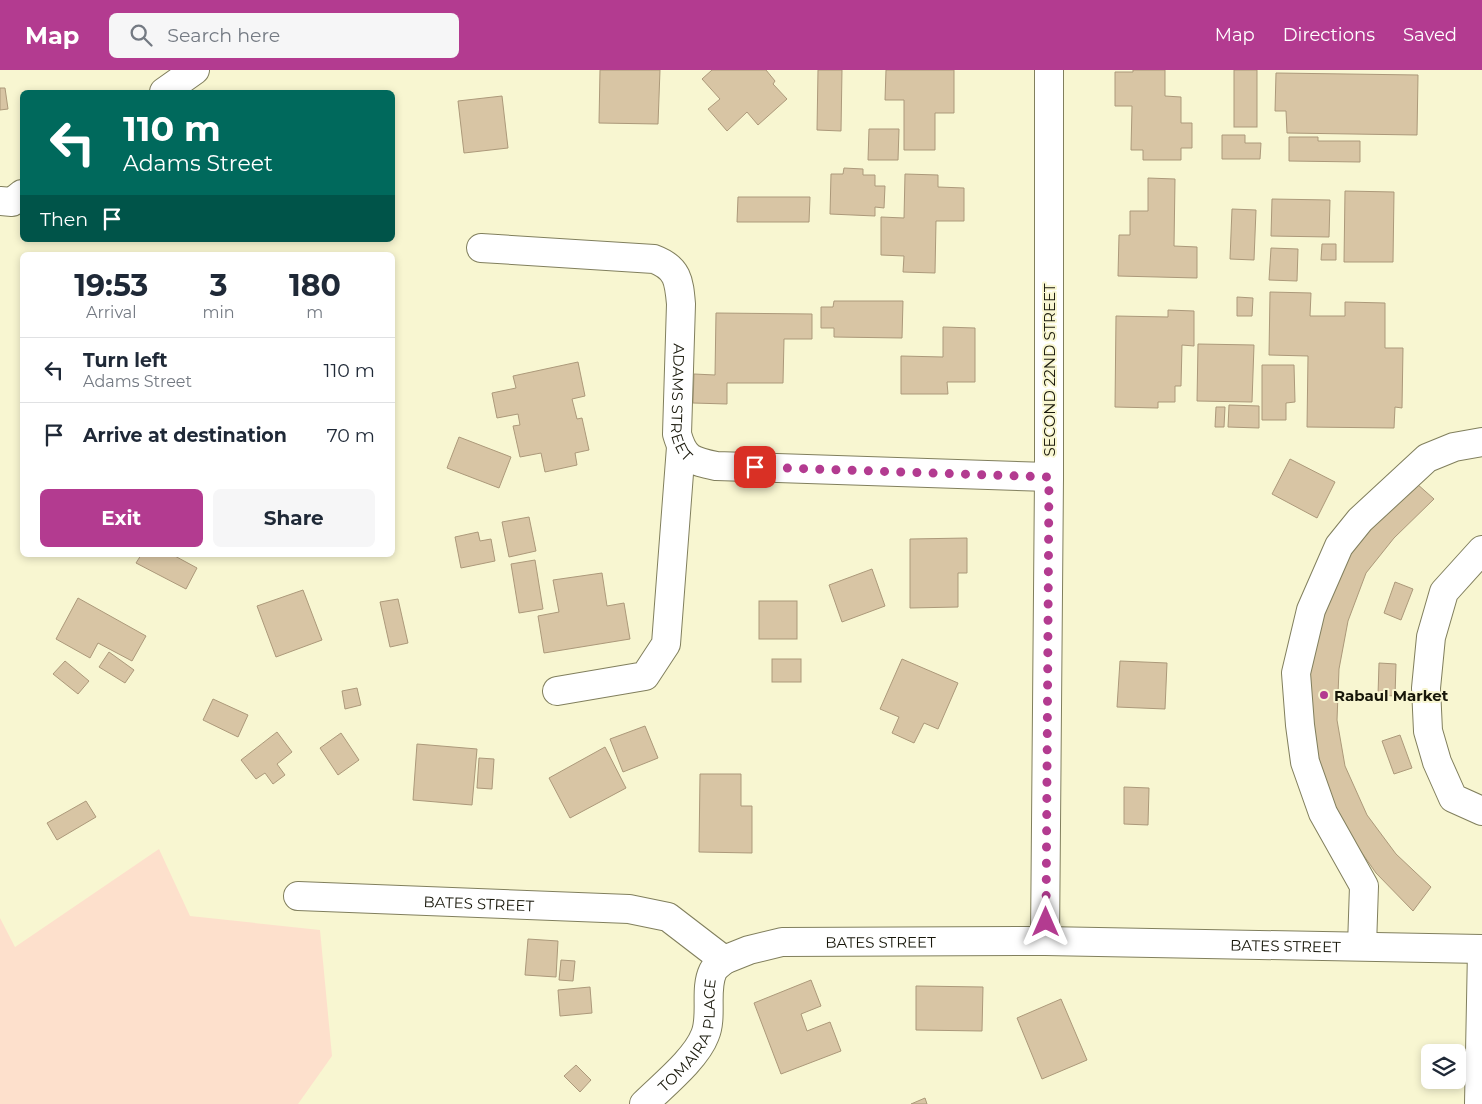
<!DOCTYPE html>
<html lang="en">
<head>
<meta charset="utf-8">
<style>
  body { margin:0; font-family:Montserrat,sans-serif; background:#f6f6f7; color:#1f2937; height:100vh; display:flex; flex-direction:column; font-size:19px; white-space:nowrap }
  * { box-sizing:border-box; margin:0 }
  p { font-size:16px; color:#747a83 }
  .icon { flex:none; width:28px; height:28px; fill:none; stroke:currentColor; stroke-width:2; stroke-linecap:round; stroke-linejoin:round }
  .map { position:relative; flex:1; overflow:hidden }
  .sheet { position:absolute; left:20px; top:182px; width:375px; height:305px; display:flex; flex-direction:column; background:#fff; border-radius:8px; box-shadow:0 2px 8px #0003 }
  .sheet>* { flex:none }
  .hud { position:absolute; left:20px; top:20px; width:375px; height:152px; border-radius:8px; box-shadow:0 2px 8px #0003; background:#00695c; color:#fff; overflow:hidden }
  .fabs { position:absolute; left:1421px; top:974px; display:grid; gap:10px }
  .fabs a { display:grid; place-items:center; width:45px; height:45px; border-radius:8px; background:#fff; box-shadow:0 2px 8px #0003; font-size:25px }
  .pin { position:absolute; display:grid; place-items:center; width:42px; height:42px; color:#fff; margin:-21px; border-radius:10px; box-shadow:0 2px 8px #0006 }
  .me { position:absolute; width:55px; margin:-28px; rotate:0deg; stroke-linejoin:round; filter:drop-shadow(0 0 4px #0008) }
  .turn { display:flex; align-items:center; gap:18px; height:105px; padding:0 20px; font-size:22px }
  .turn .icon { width:65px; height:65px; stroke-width:2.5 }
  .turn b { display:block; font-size:35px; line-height:42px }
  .then { display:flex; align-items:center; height:48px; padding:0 20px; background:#0003; gap:10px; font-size:19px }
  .eta { display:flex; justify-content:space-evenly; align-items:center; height:85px; text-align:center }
  .eta b { font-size:30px; font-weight:700; line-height:35px }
  .cta { display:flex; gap:10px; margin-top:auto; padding:10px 20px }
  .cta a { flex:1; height:58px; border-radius:8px; background:#b33b90; color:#fff; font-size:20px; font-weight:700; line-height:58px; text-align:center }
  .cta a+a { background:#f6f6f7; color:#1f2937 }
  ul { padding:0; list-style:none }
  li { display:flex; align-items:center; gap:15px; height:65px; padding:0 20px; border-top:1px solid #e0e1e3 }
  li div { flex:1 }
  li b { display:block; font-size:19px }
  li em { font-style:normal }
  header { display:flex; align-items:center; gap:30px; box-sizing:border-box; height:70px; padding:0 25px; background:#b33b90; color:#fff }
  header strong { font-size:24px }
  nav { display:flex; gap:28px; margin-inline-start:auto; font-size:18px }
  .search { width:350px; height:45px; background:#f6f6f7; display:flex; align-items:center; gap:12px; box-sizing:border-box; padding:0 18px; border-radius:8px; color:#747a83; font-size:19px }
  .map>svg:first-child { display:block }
  .green { fill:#fde0cc }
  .building { fill:#d8c5a4; stroke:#ac997a }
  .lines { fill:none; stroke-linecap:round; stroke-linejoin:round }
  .minor-casing { stroke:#817f5d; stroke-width:30 }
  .minor { stroke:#fff; stroke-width:28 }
  .route { stroke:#b33b90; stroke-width:9; stroke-dasharray:0 16.2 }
  .poi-dot { fill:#b33b90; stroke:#f8f6d1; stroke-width:2 }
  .labels { text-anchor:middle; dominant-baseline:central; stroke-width:4; stroke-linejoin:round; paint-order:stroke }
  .street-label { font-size:15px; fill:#18170a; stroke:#f8f6d1 }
  .poi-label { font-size:15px; font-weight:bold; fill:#18170a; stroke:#f8f6d1; text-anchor:start }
</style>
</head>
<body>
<header>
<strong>Map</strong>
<div class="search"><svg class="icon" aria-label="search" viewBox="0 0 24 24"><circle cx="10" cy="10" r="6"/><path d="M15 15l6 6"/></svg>Search here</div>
<nav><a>Map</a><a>Directions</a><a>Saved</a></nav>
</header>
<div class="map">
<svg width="1482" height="1034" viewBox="0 0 1482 1034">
  <rect width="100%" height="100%" fill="#f8f6d1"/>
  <path class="green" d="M159,779L190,846L320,860L332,986L298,1034H0V848L15,877Z"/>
  <g class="building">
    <path d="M600,0H660L658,54L599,53Z"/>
    <path d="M712,0H766L775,11L773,14L787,29L758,55L747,42L727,61L708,39L720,29L702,9Z"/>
    <path d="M818,0H842L841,61L817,60Z"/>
    <path d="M886,0H954V43H935V80H904V30H885Z"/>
    <path d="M1133,0H1165V26L1181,27V53H1192V78H1181V90H1143V80H1131L1132,36H1115V2H1133Z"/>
    <rect x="1234" y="0" width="23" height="57"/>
    <path d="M1276,3L1418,5L1417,65L1287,63L1286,41H1275Z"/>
    <path d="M0,18H5L8,39L0,40Z"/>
    <path d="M502,26L508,78L464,83L458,31Z"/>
    <path d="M869,59H899L898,90H868Z"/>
    <path d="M1222,65H1245V73H1261L1260,89H1222Z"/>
    <path d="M1289,67H1318V71H1360V92L1289,91Z"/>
    <path d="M844,98L863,99V105H875V116H885L884,138L875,137V146L830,144L831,104H843Z"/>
    <path d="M905,104L938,105V117L964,118V151H936L935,203L903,202L904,186L881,185V147L904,148Z"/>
    <path d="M1148,108L1175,109L1174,176L1197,177V208L1118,206L1119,165H1130V141H1148Z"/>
    <path d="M1345,121L1394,122L1393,192H1344Z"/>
    <path d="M738,127H810L809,152H737Z"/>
    <path d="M1272,129L1330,130L1329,167L1271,166Z"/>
    <path d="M1232,139L1256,140L1254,190L1230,189Z"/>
    <path d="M1322,174H1336V190H1321Z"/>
    <path d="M1271,178L1298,179L1297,211L1269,210Z"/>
    <path d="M1270,222L1311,223L1310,246H1345V232L1385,233V278H1403L1402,338L1395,337L1394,358L1307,357L1308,286L1269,285Z"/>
    <path d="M1237,227L1253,228L1252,246H1237Z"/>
    <path d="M834,231H903L902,268L834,267V258H821V237H833Z"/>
    <path d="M1168,240L1194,241V276L1182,275L1181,316H1175V332H1158V338L1115,337L1116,246L1168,247Z"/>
    <path d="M716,243L812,244V269H784L783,313H727V334L693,333L694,304L715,305Z"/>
    <path d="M943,257L975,258V312H947L948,324H901V286L943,287Z"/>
    <path d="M1198,274L1254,275L1252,332L1197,331Z"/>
    <path d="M578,292L585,326L572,329L577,349L582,348L589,380L575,383L577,395L545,402L541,383L520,387L513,356L520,355L518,344L497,348L492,323L516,318L513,306Z"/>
    <path d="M1262,295H1294L1295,332L1286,333V350H1262Z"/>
    <path d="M1229,335L1259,336V358L1228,357Z"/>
    <path d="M1216,337H1225L1224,357H1215Z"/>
    <path d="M459,367L511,387L499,418L447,398Z"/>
    <path d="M1290,389L1335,412L1317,448L1272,424Z"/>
    <path d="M1416,413L1434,429L1394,468L1366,503L1348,551L1339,599L1337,650L1345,696L1367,745L1396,784L1431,817L1413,841L1376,803L1343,756L1323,706L1310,650V594L1322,538L1348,487L1380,442Z"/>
    <path d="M529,447L536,481L509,487L502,452Z"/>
    <path d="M478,462L480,471L491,469L495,491L461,498L455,467Z"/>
    <path d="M967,468V503H958V537L910,538V469Z"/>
    <path d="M141,485H173L197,498L186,519L136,493Z"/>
    <path d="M535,490L543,539L519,543L511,494Z"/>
    <path d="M872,499L885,536L842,552L829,515Z"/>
    <path d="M602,503L607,536L624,533L630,569L544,583L538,546L559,542L553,510Z"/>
    <path d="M1395,512L1413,519L1401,550L1384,543Z"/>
    <path d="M303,520L322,570L276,587L257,536Z"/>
    <path d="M78,528L146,566L132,591L98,573L90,588L56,569Z"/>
    <path d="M398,529L408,573L390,577L380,532Z"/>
    <rect x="759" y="531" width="38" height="38"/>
    <path d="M109,582L134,600L125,613L99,597Z"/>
    <rect x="772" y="589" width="29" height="23"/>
    <path d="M902,589L958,613L938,659L924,653L914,673L892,663L899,647L880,639Z"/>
    <path d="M65,591L89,611L78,624L53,604Z"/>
    <path d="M1120,591L1167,593L1165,639L1117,637Z"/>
    <path d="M1379,593L1396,594L1395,626L1378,625Z"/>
    <path d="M357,618L361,635L345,639L342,621Z"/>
    <path d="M213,629L248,645L238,667L203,650Z"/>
    <path d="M645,656L658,688L623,702L610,669Z"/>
    <path d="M277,662L292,682L277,694L285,705L273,714L265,703L256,709L241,690Z"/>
    <path d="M341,663L359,690L338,705L320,678Z"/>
    <path d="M1400,665L1412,698L1394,704L1382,671Z"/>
    <path d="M417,674L477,679L472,735L413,730Z"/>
    <path d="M605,677L626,718L570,748L549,708Z"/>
    <path d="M479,688L494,689L492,719L477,718Z"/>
    <path d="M700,704H741V736H752V783L699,782Z"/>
    <path d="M1124,717L1149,718L1148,755L1124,754Z"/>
    <path d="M86,731L96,747L57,770L47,753Z"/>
    <path d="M528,869L558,871L556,907L525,905Z"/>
    <path d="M561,890L575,891L573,911L559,910Z"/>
    <path d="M811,910L821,936L801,944L807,961L830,952L841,981L781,1004L754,933Z"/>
    <path d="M916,916L983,917L982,961L916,960Z"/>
    <path d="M590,917L592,943L560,946L558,920Z"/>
    <path d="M1061,929L1087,990L1042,1009L1017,948Z"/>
    <path d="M576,995L591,1010L580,1022L564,1006Z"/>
    <path d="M925,1028L927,1034H911Z"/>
  </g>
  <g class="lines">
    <defs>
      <g id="minor">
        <path d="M164,22L195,0"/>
        <path d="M0,131L12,132L22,124"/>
        <path id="s1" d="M481,178L654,189C678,198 679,211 681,234L677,364C684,389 692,391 716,396L1049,407"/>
        <path d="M1482,480L1444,522L1431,567L1426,618L1428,661L1437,692L1453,728L1482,741"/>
        <path d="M557,621L645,606L666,574L681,377"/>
        <path id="s2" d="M298,826L629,839L668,847L724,890L749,880L782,872L1045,871L1482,879"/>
        <path d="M1045,871L1049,407V0"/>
        <path d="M1362,876L1364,816L1323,743L1305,692L1300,655L1296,603L1311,540L1339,476L1360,450L1427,388L1454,377L1482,372"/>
        <path id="s3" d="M644,1034C662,1016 696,989 705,965C713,946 704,919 713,901C715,897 721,893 724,890"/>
        <path d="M1479,1034L1482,880"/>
      </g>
    </defs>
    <use href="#minor" class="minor-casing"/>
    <use href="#minor" class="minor"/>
  </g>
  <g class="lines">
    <path class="route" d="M755,397L1049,407L1046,852"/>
  </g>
  <circle class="poi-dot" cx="1324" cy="625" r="5"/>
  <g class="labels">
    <g class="street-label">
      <text transform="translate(1049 300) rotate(-90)">SECOND 22ND STREET</text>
      <text stroke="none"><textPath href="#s1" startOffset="329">ADAMS STREET</textPath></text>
      <text stroke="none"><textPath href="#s2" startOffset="181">BATES STREET</textPath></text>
      <text stroke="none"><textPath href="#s2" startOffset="601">BATES STREET</textPath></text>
      <text stroke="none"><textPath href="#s2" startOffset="1006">BATES STREET</textPath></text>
      <text stroke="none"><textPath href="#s3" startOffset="86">TOMAIRA PLACE</textPath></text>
    </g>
    <g class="poi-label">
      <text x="1334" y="625">Rabaul Market</text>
    </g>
  </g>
</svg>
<div class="fabs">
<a><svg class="icon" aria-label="layers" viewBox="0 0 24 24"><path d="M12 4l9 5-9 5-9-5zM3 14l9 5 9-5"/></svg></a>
</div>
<div class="pin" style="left:755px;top:397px;background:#d93025"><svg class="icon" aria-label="arrive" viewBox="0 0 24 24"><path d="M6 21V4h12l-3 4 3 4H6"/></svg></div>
<svg class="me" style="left:1046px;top:852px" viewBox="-20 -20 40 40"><path d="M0-17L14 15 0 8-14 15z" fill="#b33b90" stroke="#fff" stroke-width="4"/></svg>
<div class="hud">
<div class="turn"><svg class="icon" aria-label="left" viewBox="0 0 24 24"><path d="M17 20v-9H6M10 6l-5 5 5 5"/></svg><div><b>110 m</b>Adams Street</div></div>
<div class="then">Then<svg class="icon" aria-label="arrive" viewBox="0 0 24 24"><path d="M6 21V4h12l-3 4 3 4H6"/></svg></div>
</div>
<section class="sheet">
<div class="eta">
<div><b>19:53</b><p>Arrival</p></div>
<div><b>3</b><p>min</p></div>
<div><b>180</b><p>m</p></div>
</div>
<ul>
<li><svg class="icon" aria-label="left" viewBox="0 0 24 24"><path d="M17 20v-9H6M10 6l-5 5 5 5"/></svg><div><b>Turn left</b><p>Adams Street</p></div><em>110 m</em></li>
<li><svg class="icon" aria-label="arrive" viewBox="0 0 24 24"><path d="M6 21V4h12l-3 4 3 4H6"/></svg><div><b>Arrive at destination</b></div><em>70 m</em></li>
</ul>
<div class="cta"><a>Exit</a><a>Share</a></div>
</section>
</div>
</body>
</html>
